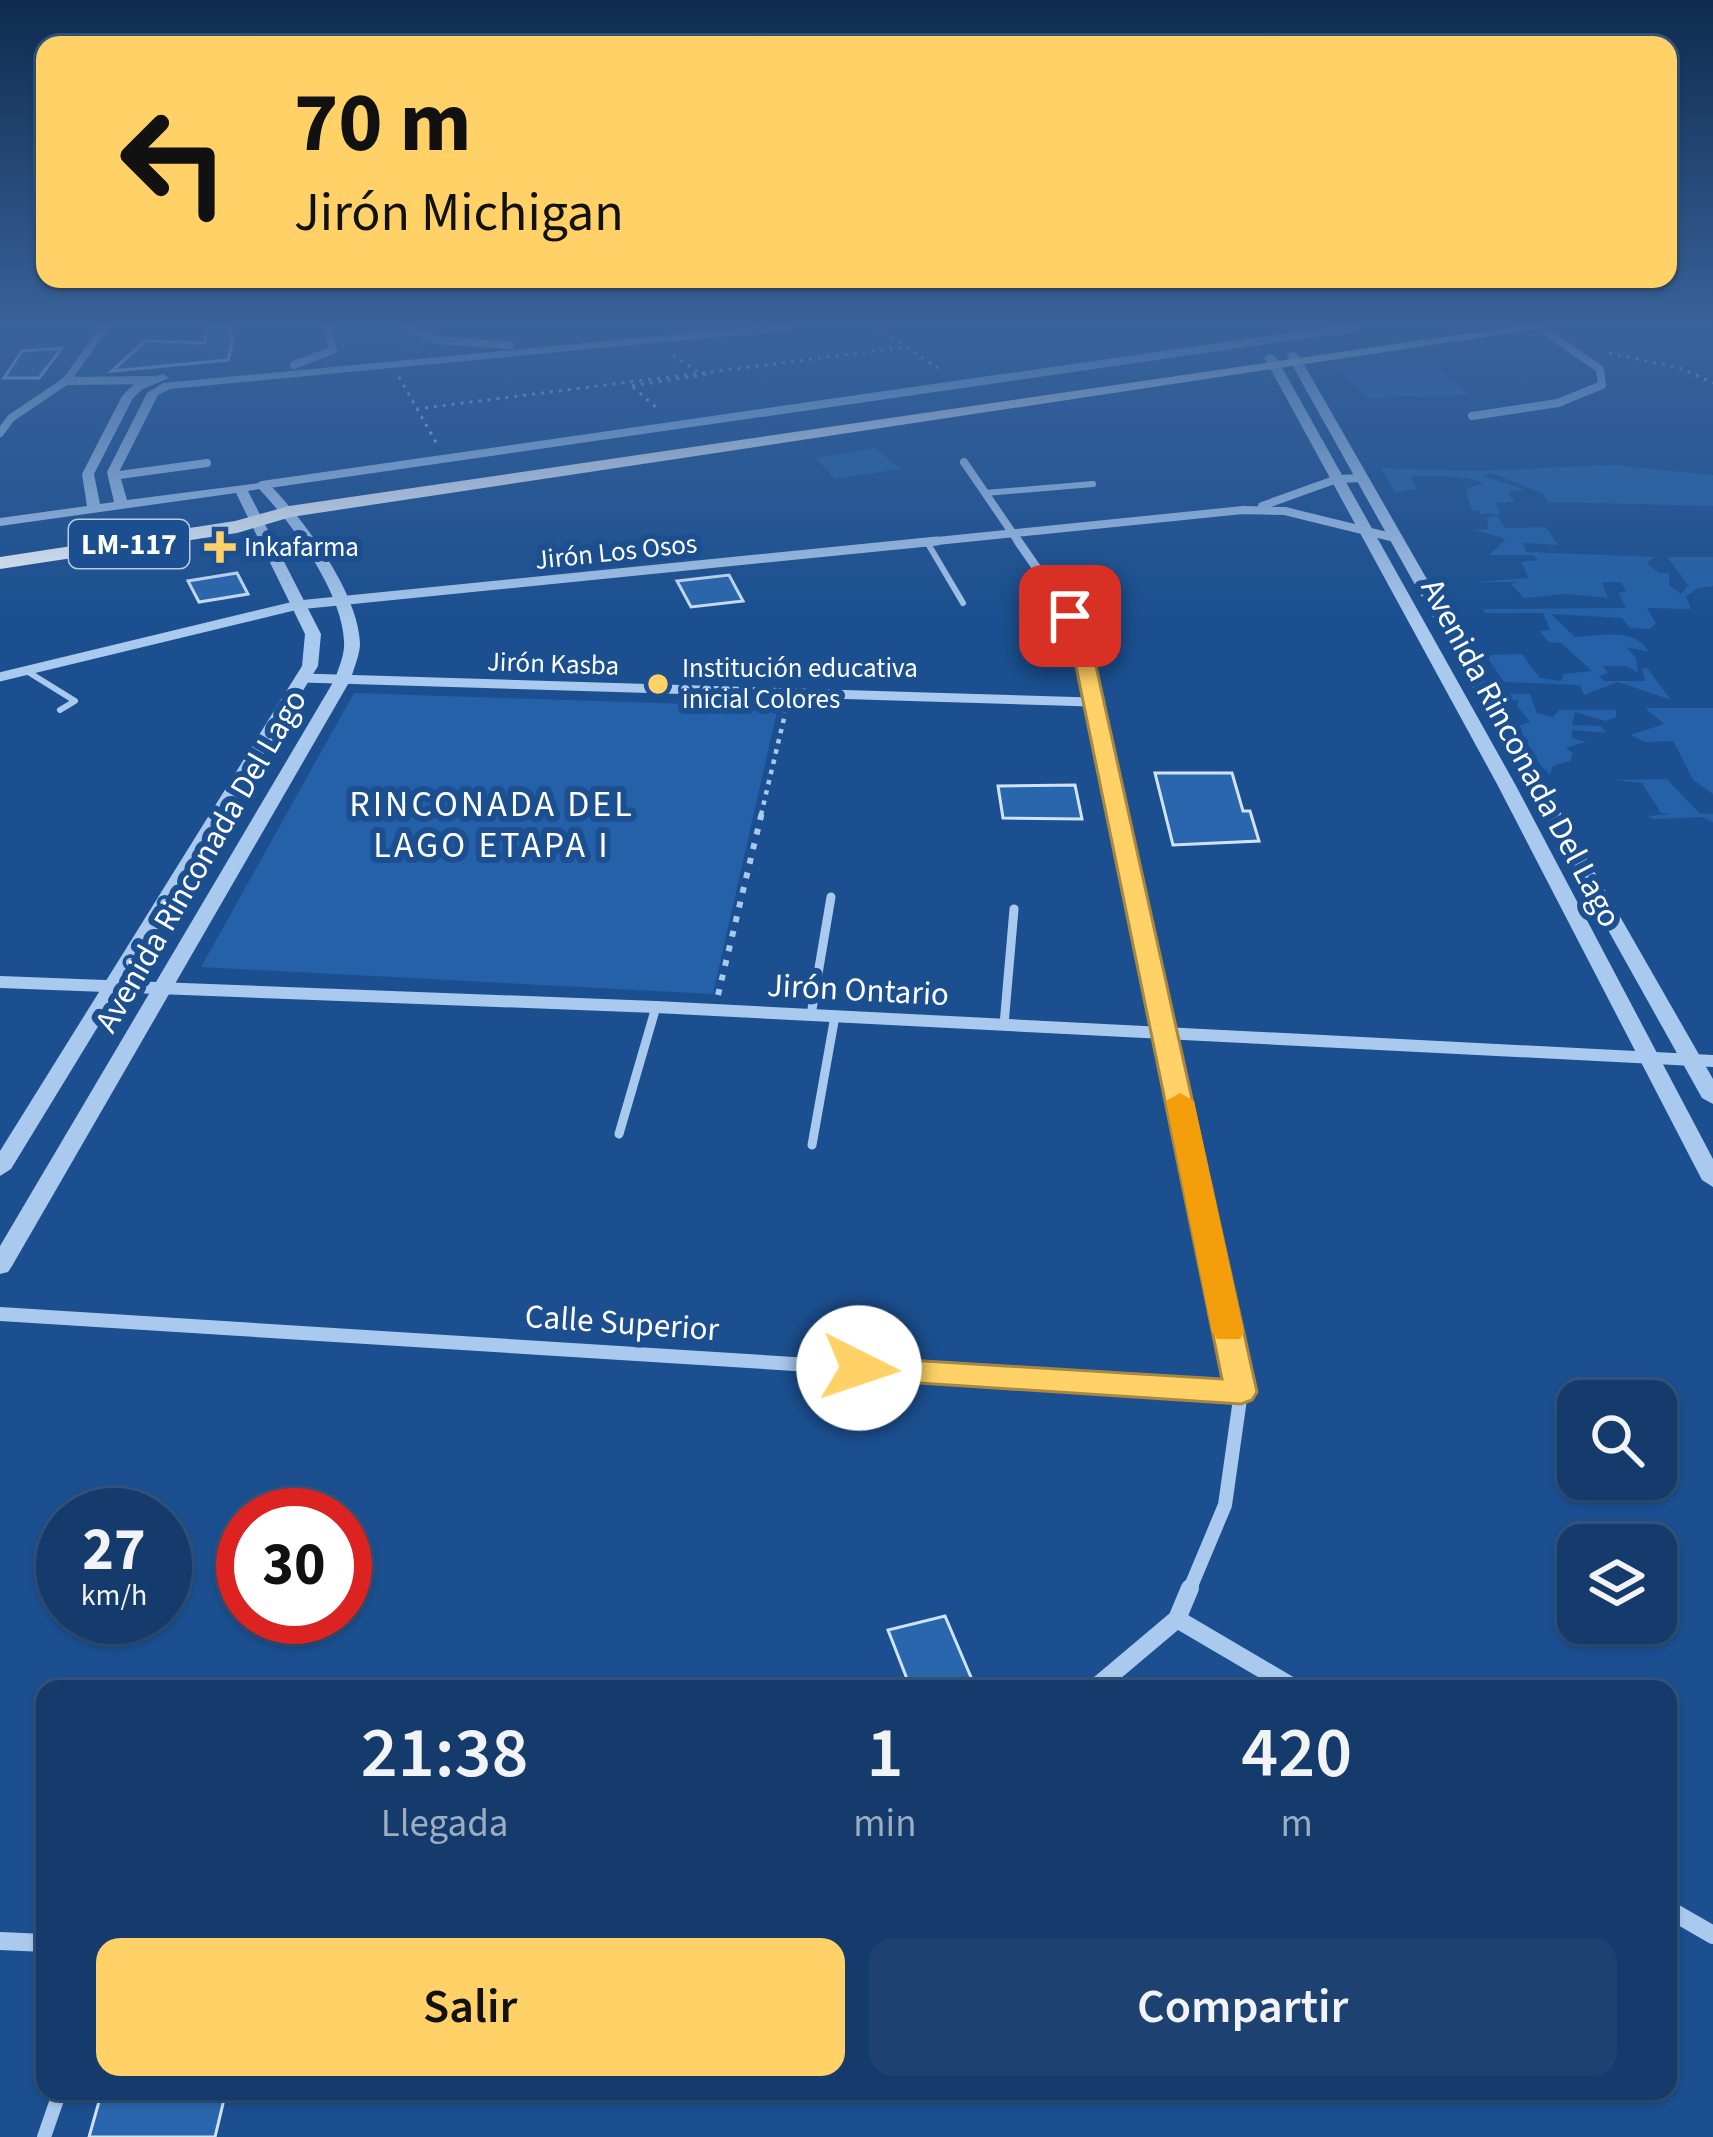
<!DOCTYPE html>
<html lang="es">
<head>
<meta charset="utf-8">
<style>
  body { margin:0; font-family:"Source Sans 3",sans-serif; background:#1d4271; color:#f1f3f6; height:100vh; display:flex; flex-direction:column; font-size:45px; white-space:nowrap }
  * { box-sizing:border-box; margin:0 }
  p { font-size:39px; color:#9dadc1 }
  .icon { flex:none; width:66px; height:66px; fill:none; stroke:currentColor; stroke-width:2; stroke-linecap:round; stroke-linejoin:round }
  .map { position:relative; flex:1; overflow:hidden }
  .details { position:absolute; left:36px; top:1680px; width:1641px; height:420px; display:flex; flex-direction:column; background:#143b6b; border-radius:24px; box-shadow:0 3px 9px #0004,0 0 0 3px #33557e }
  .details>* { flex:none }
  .top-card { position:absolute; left:36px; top:36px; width:1641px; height:252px; border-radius:24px; box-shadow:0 3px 9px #0004,0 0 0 3px #33557e; background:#ffd166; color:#111; overflow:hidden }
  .controls { position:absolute; left:1557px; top:1380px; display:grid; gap:24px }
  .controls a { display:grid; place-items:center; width:120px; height:120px; border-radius:24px; background:#143b6b; box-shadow:0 3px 9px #0004,0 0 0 3px #33557e; font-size:60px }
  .speed { position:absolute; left:36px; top:1488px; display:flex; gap:24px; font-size:60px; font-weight:700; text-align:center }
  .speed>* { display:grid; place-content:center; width:156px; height:156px; border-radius:50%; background:#143b6b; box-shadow:0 3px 9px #0004,0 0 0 3px #33557e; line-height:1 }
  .speed small { font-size:30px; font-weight:400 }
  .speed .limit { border:18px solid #d22; background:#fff; color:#111 }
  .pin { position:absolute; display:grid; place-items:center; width:102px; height:102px; color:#fff; margin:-51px; border-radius:24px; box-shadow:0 6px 18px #0006 }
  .me { position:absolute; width:132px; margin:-66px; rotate:94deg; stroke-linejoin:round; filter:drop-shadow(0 0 9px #0008) }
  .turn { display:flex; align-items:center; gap:42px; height:252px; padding:0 60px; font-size:54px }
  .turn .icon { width:156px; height:156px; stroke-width:2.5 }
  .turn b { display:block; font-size:84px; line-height:102px }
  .eta { display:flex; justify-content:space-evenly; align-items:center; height:204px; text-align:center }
  .eta b { font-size:72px; font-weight:600; line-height:84px }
  .primary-button { display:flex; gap:24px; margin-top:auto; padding:24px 60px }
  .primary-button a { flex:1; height:138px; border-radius:24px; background:#ffd166; color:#111; font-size:48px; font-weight:600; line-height:138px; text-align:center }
  .primary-button a+a { background:#1d4271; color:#f1f3f6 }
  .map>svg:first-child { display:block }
  .green { fill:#2461a8 }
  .building { fill:#2a66ad; stroke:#cfe3fa; stroke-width:3 }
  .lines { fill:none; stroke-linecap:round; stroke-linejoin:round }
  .path-far2 { stroke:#a9c9ee; stroke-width:3; stroke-dasharray:3 6; stroke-linecap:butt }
  .path-far1 { stroke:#a9c9ee; stroke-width:4.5; stroke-dasharray:4.5 6; stroke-linecap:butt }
  .path { stroke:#a9c9ee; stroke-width:6; stroke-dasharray:6 9; stroke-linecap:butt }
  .service-far2 { stroke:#a9c9ee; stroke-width:6 }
  .service-far1 { stroke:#a9c9ee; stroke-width:9 }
  .service { stroke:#a9c9ee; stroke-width:14 }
  .minor-far4 { stroke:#a9c9ee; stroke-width:8 }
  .minor-far3 { stroke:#a9c9ee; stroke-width:9 }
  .minor-far2 { stroke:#a9c9ee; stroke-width:12 }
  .minor-far1 { stroke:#a9c9ee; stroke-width:14 }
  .minor { stroke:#a9c9ee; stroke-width:18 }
  .tertiary { fill:#a9c9ee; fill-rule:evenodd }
  .primary { fill:#f0f6ff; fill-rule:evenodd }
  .route { fill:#ffd166; stroke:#a68842; stroke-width:3 }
  .slow { fill:#f59e0b }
  .poi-dot { fill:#ffd166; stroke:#1b4f8f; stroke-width:4.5 }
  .labels { text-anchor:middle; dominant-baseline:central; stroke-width:12; stroke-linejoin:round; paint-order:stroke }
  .far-poi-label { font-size:27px; fill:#fff; stroke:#1b4f8f; text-anchor:start }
  .far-street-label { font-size:27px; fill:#fff; stroke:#1b4f8f }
  .shield { fill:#1b4f8f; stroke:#bbcadd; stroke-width:3 }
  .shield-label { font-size:30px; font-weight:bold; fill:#fff }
  .street-label { font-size:33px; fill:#fff; stroke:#1b4f8f }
  .neighbourhood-label { font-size:36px; letter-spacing:3px; fill:#fff; stroke:#1b4f8f }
</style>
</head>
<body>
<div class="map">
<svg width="1713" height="2137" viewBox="0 0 1713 2137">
  <rect width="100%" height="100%" fill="#1b4f8f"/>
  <g class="green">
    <path d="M335,327H392L413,338L456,346L326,359L342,343Z"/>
    <path d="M1421,356L1470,395L1368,398L1337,368Z"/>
    <path d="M875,448L900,469L835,479L816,458Z"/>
    <path d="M1613,465L1713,475V506L1548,502L1542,493L1491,473L1483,476L1526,490L1508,492L1515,502L1495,503L1501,514H1477L1482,511L1472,510L1465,489L1484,483C1463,475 1435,476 1411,476L1417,489L1395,492L1381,468L1473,471Z"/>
    <path d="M1497,516L1506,528L1546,527L1558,545L1523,543L1526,552L1654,557L1647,563L1659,573H1669V585L1681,594L1688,585L1667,557H1713V586L1696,589L1686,597L1691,609L1647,608L1656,624L1650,629L1630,628L1622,618L1551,614L1575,637C1603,636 1634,627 1649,652L1626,647L1636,658L1638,673L1626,666H1603L1608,673L1599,676L1604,681H1645L1642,669L1647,668L1671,700L1618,682L1584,695L1580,685L1504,682L1486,655L1522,654L1540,678L1561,681L1563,674L1592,671L1561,643L1548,642L1540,631L1550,630L1543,613H1485L1482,609L1626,608L1618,593L1626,591L1621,582H1602L1608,598L1567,594L1524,598L1511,584L1519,582H1474L1529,578L1521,562L1538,560L1533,555H1489L1506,539L1474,530L1488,529L1487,517Z"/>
    <path d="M354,693L778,707L713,994L201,967Z"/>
    <path d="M1501,694H1530L1537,713L1553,717L1559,710H1616V717L1605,721L1575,712L1572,725L1601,726L1606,733L1572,730V738L1586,742L1566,748L1573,753L1570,761L1553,766L1550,775L1524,747L1527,739L1513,727L1530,722L1517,706L1519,700L1508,701Z"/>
    <path d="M1645,708H1713V794L1693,780L1673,741L1645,742L1630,735L1664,724Z"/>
    <path d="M1667,779L1700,814H1713V822L1702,817L1654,819L1648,816L1671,814L1661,813L1642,783L1614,780Z"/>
  </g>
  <g class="building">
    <path d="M208,327H228L233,339L228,360L112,371L145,341L204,343Z"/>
    <path d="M62,348L39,378H4L22,351Z"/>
    <path d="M237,573L248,594L199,602L188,581Z"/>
    <path d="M729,575L743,601L691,607L677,581Z"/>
    <path d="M1155,773H1232L1243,811H1250L1259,841L1173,845Z"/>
    <path d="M1075,785L1082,819L1003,818L998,786Z"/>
    <path d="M945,1616L976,1689H911L888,1630Z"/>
    <path d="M102,2091H226L215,2137H89Z"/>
  </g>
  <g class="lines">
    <g class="path-far2">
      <path d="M876,327L938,368"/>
      <path d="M1609,353L1680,368L1713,383"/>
      <path d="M673,355L697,371"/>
      <path d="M399,377L437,444"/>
      <path d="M632,386L708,374"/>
      <path d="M633,387L659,410"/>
      <path d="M416,409L907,347"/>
    </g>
    <path class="path-far1" d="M761,815L786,710"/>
    <path class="path" d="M718,995L762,812"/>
    <g class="service-far2">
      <path d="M985,493L1093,484"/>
      <path d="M927,542L963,603"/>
      <path d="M25,670L75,701L60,710"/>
    </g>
    <g class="service-far1">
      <path d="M811,1015L831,897"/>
      <path d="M1004,1025L1014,909"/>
      <path d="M619,1134L656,1007"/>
      <path d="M812,1145L835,1016"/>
    </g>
    <path class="service" d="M44,2137L60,2091"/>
    <g class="minor-far4">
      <path d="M404,327L438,340L510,345"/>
      <path d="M294,365L333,350L328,327"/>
      <path d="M66,381L152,380"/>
      <path d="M1472,416L1558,403L1602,385L1600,369L1539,327"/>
      <path d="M0,433L11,418L66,381L105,327"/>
      <path d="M964,462L1020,544"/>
      <path d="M112,476L207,463"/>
      <path d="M262,485L1357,327"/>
      <path d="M1262,506L1337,479L1362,478"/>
      <path d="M907,544L1243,510L1285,511L1395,538"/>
    </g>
    <g class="minor-far3">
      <path d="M1018,541L1070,616L1117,815"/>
      <path d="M0,677L298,605L937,541"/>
      <path d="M303,678L1090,702"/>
    </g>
    <g class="minor-far2">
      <path d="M1116,812L1191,1158"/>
      <path d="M0,982L656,1007L1713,1061"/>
    </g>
    <g class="minor-far1">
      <path d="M0,1314L1241,1392"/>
      <path d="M1189,1591L1225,1505L1241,1392L1190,1155"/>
    </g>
    <g class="minor">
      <path d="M1177,1619L1296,1689"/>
      <path d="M1094,1689L1177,1619L1190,1588"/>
      <path d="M1668,1909L1713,1935"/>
      <path d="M0,1941L45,1943"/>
    </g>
    <g class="tertiary">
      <path d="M755,327H796L790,330L170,389L158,395L119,472L127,500L267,482C302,517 358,591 360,643C360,655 354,667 351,679L12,1266L8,1272L0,1274V1246L335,679C339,667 345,654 344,641C342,592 292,523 259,489L248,491L321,634L318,666L11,1169L0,1176V1151L302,666L305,634L236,493L0,526V518L87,506L82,474L122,396L135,383L163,374L169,378L143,389L133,398L94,474L100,504L114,502L107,472L147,393L163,383Z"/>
      <path d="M1292,351L1298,354L1713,1079V1104L1702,1098L1286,354Z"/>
      <path d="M1270,354L1276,357L1515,784L1713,1159V1187L1702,1180L1497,784L1264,357Z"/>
    </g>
    <path class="primary" d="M1511,327H1551L291,517L237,533L0,569V557L235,521L289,506Z"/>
  </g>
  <linearGradient id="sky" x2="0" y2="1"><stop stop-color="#0f2b4f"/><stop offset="0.52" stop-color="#39639b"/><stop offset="1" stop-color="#39639b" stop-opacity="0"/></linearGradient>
  <rect width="1713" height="626" fill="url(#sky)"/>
  <path class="route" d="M1070,610L1079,616L1094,657L1257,1392L1252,1400L1241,1404L859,1379L848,1376L843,1368L848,1360L859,1357L1222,1379L1074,657L1060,616Z"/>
  <path class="slow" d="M1180,1093L1194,1101L1244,1332L1240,1339H1217L1212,1332L1166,1101Z"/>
  <g class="poi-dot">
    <path d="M214 529h12v12h12v12h-12v12h-12v-12h-12v-12h12z"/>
    <circle cx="658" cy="684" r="12"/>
  </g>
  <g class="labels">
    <g class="far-poi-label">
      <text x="244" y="547">Inkafarma</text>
      <text x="682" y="668">Institución educativa<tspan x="682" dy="31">inicial Colores</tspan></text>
    </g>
    <g class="far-street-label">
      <text transform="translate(616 552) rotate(-6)">Jirón Los Osos</text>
      <text transform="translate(553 664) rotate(2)">Jirón Kasba</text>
    </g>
    <rect class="shield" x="69" y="520" width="120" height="48" rx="9"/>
    <g class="shield-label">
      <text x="129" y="544">LM-117</text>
    </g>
    <g class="street-label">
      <text transform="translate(1521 753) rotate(62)">Avenida Rinconada Del Lago</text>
      <text transform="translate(201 861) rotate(-60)">Avenida Rinconada Del Lago</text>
      <text transform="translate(858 990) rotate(3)">Jirón Ontario</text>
      <text transform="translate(622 1323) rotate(4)">Calle Superior</text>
    </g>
    <g class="neighbourhood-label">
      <text x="492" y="804">RINCONADA DEL<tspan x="492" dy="41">LAGO ETAPA I</tspan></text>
    </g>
  </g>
</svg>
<div class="controls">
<a><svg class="icon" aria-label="search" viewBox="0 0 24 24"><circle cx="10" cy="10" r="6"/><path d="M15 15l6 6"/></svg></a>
<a><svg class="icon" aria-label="layers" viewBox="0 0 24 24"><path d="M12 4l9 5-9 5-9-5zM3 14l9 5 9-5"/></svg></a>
</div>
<div class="speed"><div>27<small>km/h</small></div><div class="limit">30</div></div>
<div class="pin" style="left:1070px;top:616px;background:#d93025"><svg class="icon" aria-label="arrive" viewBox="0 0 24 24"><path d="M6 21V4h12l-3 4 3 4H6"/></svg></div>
<svg class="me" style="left:859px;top:1368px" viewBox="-20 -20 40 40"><circle r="19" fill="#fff"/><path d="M0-13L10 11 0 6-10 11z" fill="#ffd166"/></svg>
<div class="top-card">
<div class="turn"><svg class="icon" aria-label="left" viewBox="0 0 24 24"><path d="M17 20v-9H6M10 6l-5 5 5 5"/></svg><div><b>70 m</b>Jirón Michigan</div></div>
</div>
<section class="details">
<div class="eta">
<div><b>21:38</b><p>Llegada</p></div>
<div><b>1</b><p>min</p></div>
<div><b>420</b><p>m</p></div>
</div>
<div class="primary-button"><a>Salir</a><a>Compartir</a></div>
</section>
</div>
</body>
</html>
